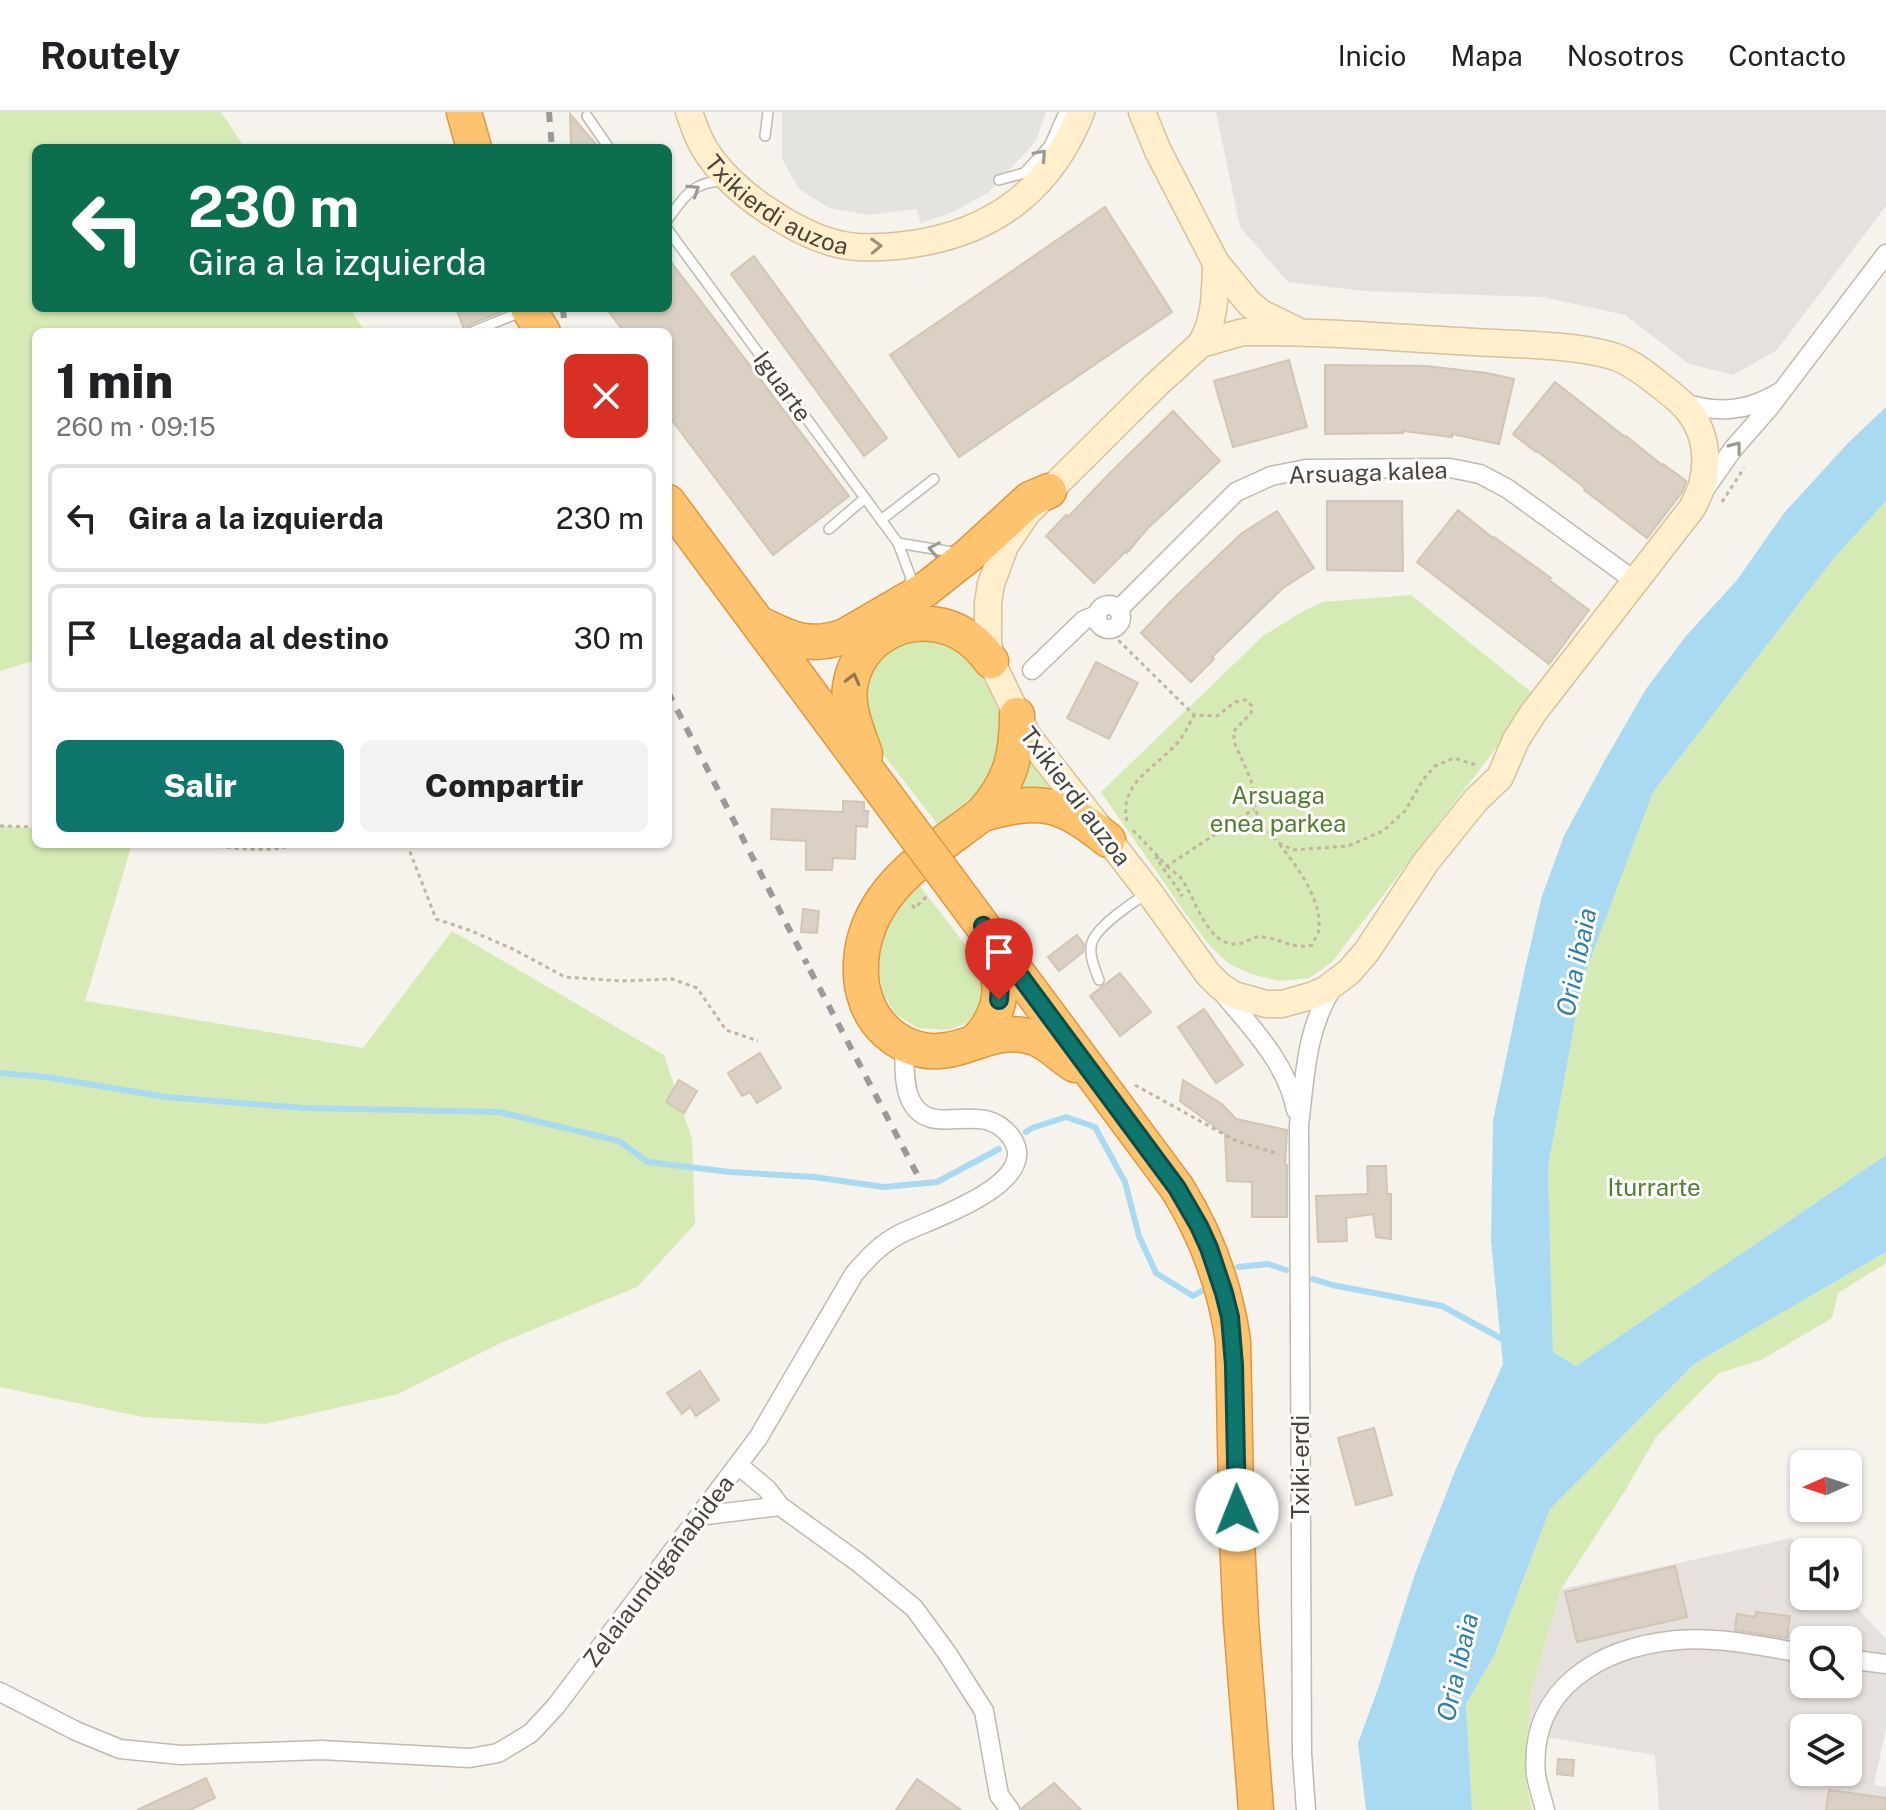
<!DOCTYPE html>
<html lang="es">
<head>
<meta charset="utf-8">
<style>
  body { margin:0; font-family:"Public Sans",sans-serif; background:#f2f2f2; color:#202124; height:100vh; display:flex; flex-direction:column; font-size:30px; white-space:nowrap }
  * { box-sizing:border-box; margin:0 }
  p { font-size:26px; color:#757577 }
  .icon { flex:none; width:44px; height:44px; fill:none; stroke:currentColor; stroke-width:2; stroke-linecap:round; stroke-linejoin:round }
  .map { position:relative; flex:1; overflow:hidden }
  .panel { position:absolute; left:32px; top:216px; width:640px; height:520px; display:flex; flex-direction:column; background:#fff; border-radius:12px; box-shadow:0 2px 6px #0004 }
  .panel>* { flex:none }
  .hud { position:absolute; left:32px; top:32px; width:640px; height:168px; border-radius:12px; box-shadow:0 2px 6px #0004; background:#0b6e4f; color:#fff; overflow:hidden }
  .needle { width:52px; rotate:267deg }
  .fabs { position:absolute; left:1790px; top:1338px; display:grid; gap:16px }
  .fabs a { display:grid; place-items:center; width:72px; height:72px; border-radius:12px; background:#fff; box-shadow:0 2px 6px #0004; font-size:40px }
  .pin { position:absolute; display:grid; place-items:center; width:68px; height:68px; color:#fff; margin:-82px -34px; border-radius:50% 50% 50% 0; rotate:-45deg; box-shadow:0 0 8px #0007 }
  .pin .icon { rotate:45deg }
  .me { position:absolute; width:88px; margin:-44px; rotate:359deg; stroke-linejoin:round; filter:drop-shadow(0 0 6px #0008) }
  .turn { display:flex; align-items:center; gap:28px; height:168px; padding:0 24px; font-size:36px }
  .turn .icon { width:104px; height:104px; stroke-width:2.5 }
  .turn b { display:block; font-size:56px; line-height:68px }
  .round { display:grid; place-items:center; flex:none; width:84px; height:84px; border-radius:12px; background:#f2f2f2 }
  .overview { display:flex; align-items:center; justify-content:space-between; height:136px; padding:0 24px }
  h1 { font-size:48px; font-weight:800; line-height:60px }
  .primary-button { display:flex; gap:16px; margin-top:auto; padding:16px 24px }
  .primary-button a { flex:1; height:92px; border-radius:12px; background:#0f766e; color:#fff; font-size:32px; font-weight:800; line-height:92px; text-align:center }
  .primary-button a+a { background:#f2f2f2; color:#202124 }
  ul { padding:0; list-style:none }
  li { display:flex; align-items:center; gap:24px; height:108px; margin:0 16px 12px; padding:0 8px; border:4px solid #e0e0e0; border-radius:12px }
  li div { flex:1 }
  li b { display:block; font-size:30px }
  li em { font-style:normal }
  header { display:flex; align-items:center; gap:48px; box-sizing:border-box; height:112px; padding:0 40px; background:#fff; border-bottom:2px solid #e0e0e0 }
  header strong { font-size:38px }
  nav { display:flex; gap:44px; margin-inline-start:auto; font-size:28px }
  .map>svg:first-child { display:block }
  .industrial { fill:#e6e1dd; fill-rule:evenodd }
  .green { fill:#d6eab5 }
  .parking { fill:#e5e3e0 }
  .water { fill:#aadaf1 }
  .lines { fill:none; stroke-linecap:round; stroke-linejoin:round }
  .stream { stroke:#aadaf1; stroke-width:6 }
  .building { fill:#dbd0c4; stroke:#d3c5b4; stroke-width:2 }
  .lane-casing { stroke:#c2b9ae; stroke-width:12 }
  .street-casing { stroke:#c2b9ae; stroke-width:21 }
  .secondary-casing { stroke:#d6c29b; stroke-width:29 }
  .highway-casing { stroke:#df973d; stroke-width:37 }
  .path { stroke:#c4b49f; stroke-width:3; stroke-dasharray:4 4; stroke-linecap:butt }
  .lane { stroke:#fff; stroke-width:9 }
  .street { stroke:#fff; stroke-width:18 }
  .secondary { stroke:#ffefcd; stroke-width:26 }
  .highway { stroke:#fec36f; stroke-width:34 }
  .rail { stroke:#9a9a9a; stroke-width:6; stroke-dasharray:10 10; stroke-linecap:butt }
  .highway-bridge-casing { stroke:#df973d; stroke-width:37; stroke-linecap:butt }
  .highway-bridge { stroke:#fec36f; stroke-width:34 }
  .oneway { stroke:#9c9892 }
  .oneway2 { stroke:#9c907c }
  .oneway3 { stroke:#93764f }
  .route-casing { stroke:#0a4d48; stroke-width:20 }
  .route { stroke:#0f766e; stroke-width:14 }
  .labels { text-anchor:middle; dominant-baseline:central; stroke-width:6; stroke-linejoin:round; paint-order:stroke }
  .street-label { font-size:24px; fill:#4b4339; stroke:#fff }
  .park-label { font-size:24px; fill:#517e2b; stroke:#fff }
  .water-label { font-size:26px; font-style:italic; fill:#2d7ea8; stroke:#fff }
</style>
</head>
<body>
<header>
<strong>Routely</strong>
<nav><a>Inicio</a><a>Mapa</a><a>Nosotros</a><a>Contacto</a></nav>
</header>
<div class="map">
<svg width="1886" height="1698" viewBox="0 0 1886 1698">
  <rect width="100%" height="100%" fill="#f6f2ec"/>
  <g class="industrial">
    <path d="M1216,0H1886V94L1777,238L1733,263L1689,252L1625,203L1542,185L1363,179L1288,170L1240,115Z"/>
    <path d="M1792,1426L1804,1440V1484H1846L1886,1527V1615L1874,1673L1886,1675V1698H1659L1655,1643L1527,1622L1530,1583L1561,1477ZM1804,1528H1848V1572H1804ZM1804,1616H1848V1660H1804Z"/>
  </g>
  <g class="green">
    <path d="M0,0H221L245,36H36V196H350L365,220H36V548L0,559Z"/>
    <path d="M1886,389V1043L1576,1254L1553,1240L1548,1055L1583,867L1653,680L1835,445Z"/>
    <path d="M1411,483L1536,584L1332,850L1309,866L1279,869L1251,862L1228,851L1210,834L1188,805L1101,680L1263,524L1305,498L1323,490Z"/>
    <path d="M913,522L958,532L995,577L1003,609L1001,650L984,678L938,713L877,634L863,599L870,552Z"/>
    <path d="M1025,636L1065,690L1021,683L1013,674Z"/>
    <path d="M0,714L36,716V732H132L85,889L363,936L452,819L664,943L692,1027L695,1112L637,1175L505,1229L398,1282L265,1312L143,1305L0,1275Z"/>
    <path d="M916,769L983,856L984,879L979,897L965,912L947,918L918,916L895,902L882,879L878,852L884,816Z"/>
    <path d="M1886,1140V1151L1838,1181L1832,1206L1761,1248L1719,1261L1656,1325L1626,1377L1561,1477L1530,1583L1525,1663L1532,1698H1472L1466,1592L1494,1544L1550,1397L1694,1252Z"/>
  </g>
  <path class="parking" d="M782,0H1046L1036,29L989,80L955,99L921,111L916,97L869,103L829,96L799,77L782,47Z"/>
  <path class="water" d="M1886,295V389L1835,445L1653,680L1583,867L1548,1055L1553,1240L1576,1254L1886,1043V1140L1694,1252L1550,1397L1494,1544L1466,1592L1472,1698H1366L1358,1631L1379,1574L1415,1462L1455,1359L1503,1252L1491,1129L1493,1009L1524,861L1542,784L1564,724L1605,648L1646,577L1686,524L1737,468L1784,401L1849,330Z"/>
  <g class="lines">
    <g class="stream">
      <path d="M0,961L46,965L166,985L303,996L499,1000L619,1029L648,1050L730,1060L814,1065L884,1075L937,1070L999,1037"/>
      <path d="M1026,1020L1032,1016L1066,1005L1095,1015L1125,1070L1139,1124L1156,1161L1193,1184L1205,1177"/>
      <path d="M1238,1155L1268,1152L1286,1158"/>
      <path d="M1313,1167L1332,1173L1442,1194L1506,1229"/>
    </g>
  </g>
  <g class="building">
    <path d="M570,2L599,36H571Z"/>
    <path d="M1105,95L1172,200L959,345L890,243Z"/>
    <path d="M754,144L887,326L864,344L731,162Z"/>
    <path d="M668,146L849,384L773,443L668,303V220H624L606,196H668Z"/>
    <path d="M456,196H500L501,200L471,212L468,215L467,220H465Z"/>
    <path d="M1289,248L1307,315L1233,335L1214,269Z"/>
    <path d="M1325,253L1426,254L1487,261L1514,267L1499,332L1452,322V325L1403,319V321L1325,322Z"/>
    <path d="M1555,270L1625,325L1626,324L1662,353L1663,352L1686,369L1683,379L1647,426L1584,378L1585,376L1537,339L1536,340L1513,322Z"/>
    <path d="M1173,299L1220,349L1147,417L1127,441L1126,439L1094,471L1046,424L1066,403L1068,405L1110,361Z"/>
    <path d="M1327,389H1402L1403,459L1327,458Z"/>
    <path d="M1458,398L1493,426L1494,425L1551,466L1549,468L1589,498L1549,552L1417,450Z"/>
    <path d="M1277,399L1314,456L1283,476L1212,545L1214,547L1191,570L1141,521L1173,487L1242,421Z"/>
    <path d="M1096,550L1138,571L1109,627L1067,606Z"/>
    <path d="M843,689L864,690V699H868L867,715L856,714L855,747L833,746L832,758H806V729L771,727L772,697L843,700Z"/>
    <path d="M803,797L819,799L817,821L801,820Z"/>
    <path d="M1077,823L1084,832L1083,840L1059,859L1048,845Z"/>
    <path d="M1120,861L1151,900L1120,924L1090,884Z"/>
    <path d="M1204,897L1243,953L1216,971L1178,915Z"/>
    <path d="M760,941L781,976L757,991L750,980L742,984L728,961Z"/>
    <path d="M679,968L697,979L684,1001L666,990Z"/>
    <path d="M1183,968L1222,992L1236,1007L1287,1018L1285,1053H1287V1105H1252V1070L1227,1069L1225,1022L1180,989Z"/>
    <path d="M1367,1054H1386L1387,1082H1391V1127L1376,1125L1373,1102L1346,1106L1347,1129L1318,1130L1316,1084L1368,1082Z"/>
    <path d="M700,1259L719,1288L696,1304L690,1295L682,1302L667,1281Z"/>
    <path d="M1374,1316L1392,1383L1356,1393L1338,1326Z"/>
    <path d="M1675,1454L1687,1505L1577,1530L1565,1480Z"/>
    <path d="M1756,1500L1790,1504L1787,1526L1735,1518L1737,1502L1755,1505Z"/>
    <path d="M1558,1647L1574,1648L1573,1664L1557,1662Z"/>
    <path d="M206,1666L215,1686L190,1698H137Z"/>
    <path d="M917,1667L961,1698H896Z"/>
    <path d="M1054,1671L1081,1698H1022V1696Z"/>
    <path d="M1829,1678L1886,1686V1698H1826Z"/>
  </g>
  <g class="lines">
    <defs>
      <g id="lane">
        <path d="M587,4L609,36"/>
        <path d="M765,24L768,0"/>
        <path d="M999,68L1024,61L1049,34L1064,0"/>
        <path d="M668,107C684,84 694,69 724,69"/>
        <path d="M668,118L898,431L911,466L908,476"/>
        <path d="M474,219L521,200"/>
        <path d="M881,408L934,367"/>
        <path d="M829,417L865,386"/>
        <path d="M898,431L958,441"/>
        <path d="M1099,868C1095,857 1088,842 1092,830C1098,814 1132,791 1146,782"/>
      </g>
      <g id="street">
        <path d="M1680,289C1713,302 1747,300 1778,281"/>
        <path d="M1705,377L1733,337L1769,296L1886,142"/>
        <circle cx="1109" cy="505" r="12"/>
        <path d="M1118,498L1236,380L1271,364L1306,357L1450,356L1480,362L1508,377L1635,469"/>
        <path d="M1032,558L1084,508L1097,503"/>
        <path d="M1221,879C1251,915 1287,951 1296,998"/>
        <path d="M738,1353L767,1377L780,1394L859,1451L914,1496L947,1541L984,1599L999,1683L1010,1698"/>
        <path d="M699,1404L780,1394"/>
        <path d="M1848,1547L1886,1552"/>
        <path d="M0,1580L76,1619L120,1637L181,1643L321,1638L470,1646L498,1641L531,1621L556,1594L758,1326L854,1162C870,1144 878,1134 900,1122C927,1108 1045,1072 1011,1025C981,984 930,1031 910,987C903,971 905,949 904,932"/>
        <path d="M1306,1698L1302,1642L1299,1013C1305,965 1306,916 1333,875"/>
        <path d="M1545,1698C1542,1687 1538,1674 1536,1663C1528,1576 1601,1535 1677,1528C1719,1524 1762,1535 1804,1541"/>
      </g>
      <g id="secondary">
        <path id="s1" d="M689,0C693,11 697,24 703,34C717,59 744,83 767,98C792,115 826,133 857,135C879,136 903,134 924,130C1000,116 1053,72 1081,0"/>
        <path d="M1142,0L1158,39L1216,151L1249,191L1261,201L1294,217"/>
        <path d="M1243,220C1321,219 1398,226 1475,230C1516,233 1570,232 1609,243C1626,247 1642,259 1656,270C1667,279 1679,287 1688,298C1711,327 1710,365 1692,396L1533,601L1516,628L1500,665L1476,688L1426,750L1367,839L1349,860L1325,878L1311,884L1282,892H1266L1234,883L1220,874L1208,862L1149,780L1027,623L991,549L988,530V491L991,472L1005,434L1027,401L1157,272L1201,232Z"/>
        <path d="M1201,232C1216,207 1215,179 1216,151"/>
      </g>
      <g id="highway">
        <path d="M464,0L474,36"/>
        <path d="M528,196L543,220"/>
        <path d="M668,390L909,715"/>
        <path d="M758,511C790,527 810,537 845,524L926,477L969,443L1030,387L1049,379"/>
        <path d="M1017,603C1017,645 1010,671 982,702C933,740 872,773 862,840C860,856 860,873 866,888C874,913 896,933 922,938C964,946 991,911 1035,926C1051,932 1061,945 1075,953"/>
        <path d="M865,642C858,621 847,598 850,575C857,523 913,497 959,520C973,527 982,537 991,549"/>
        <path d="M982,702C1040,686 1060,689 1108,728"/>
        <path d="M947,766L1177,1076C1207,1124 1225,1173 1233,1229L1237,1427L1241,1510L1256,1698"/>
        <path d="M976,929C1005,899 1004,871 990,834"/>
      </g>
    </defs>
    <use href="#lane" class="lane-casing"/>
    <use href="#street" class="street-casing"/>
    <use href="#secondary" class="secondary-casing"/>
    <use href="#highway" class="highway-casing"/>
    <g class="path">
      <path d="M1722,390L1744,356"/>
      <path d="M1107,517L1194,603L1217,604L1235,590L1246,588L1252,594L1251,601L1233,620L1235,632L1251,668L1255,696L1260,711L1279,731L1293,738L1348,734L1383,719L1405,699L1423,668L1435,654L1454,646L1479,654"/>
      <path d="M1127,709C1118,671 1157,655 1178,630C1185,622 1189,612 1194,603"/>
      <path d="M0,714L36,715"/>
      <path d="M1133,718L1167,754L1254,697"/>
      <path d="M203,732C229,736 271,742 295,732"/>
      <path d="M407,732L436,807L469,818L513,837L565,865L622,869L672,867L697,876L726,918L758,929"/>
      <path d="M1159,745L1156,746L1182,783L1180,784"/>
      <path d="M1167,754C1171,758 1177,762 1181,766C1195,785 1206,831 1234,832C1245,833 1252,823 1264,825C1281,827 1295,838 1312,833C1314,829 1316,825 1318,821C1325,792 1297,754 1280,733"/>
      <path d="M912,793L915,796L927,784"/>
      <path d="M1135,973L1236,1029L1279,1042"/>
    </g>
    <use href="#lane" class="lane"/>
    <use href="#street" class="street"/>
    <use href="#secondary" class="secondary"/>
    <use href="#highway" class="highway"/>
    <g class="rail">
      <path d="M549,0L552,36"/>
      <path d="M563,196L565,220"/>
      <path d="M668,580L807,852"/>
      <path d="M810,858L918,1064"/>
    </g>
    <defs>
      <path id="highway-bridge" d="M909,715L947,766"/>
    </defs>
    <use href="#highway-bridge" class="highway-bridge-casing"/>
    <use href="#highway-bridge" class="highway-bridge"/>
  </g>
  <defs><path id="oneway-chevron" d="M-2-3.5L2.5 0L-2 3.5" fill="none" stroke-width="1.6" stroke-linecap="round" stroke-linejoin="round" transform="scale(2)"/></defs>
  <g class="oneway">
    <use href="#oneway-chevron" transform="translate(1041 43) rotate(-48)"/>
    <use href="#oneway-chevron" transform="translate(694 78) rotate(-33)"/>
    <use href="#oneway-chevron" transform="translate(1736 335) rotate(-52)"/>
    <use href="#oneway-chevron" transform="translate(934 437) rotate(-170)"/>
  </g>
  <use class="oneway2" href="#oneway-chevron" transform="translate(876 134) rotate(-2)"/>
  <use class="oneway3" href="#oneway-chevron" transform="translate(853 567) rotate(-76)"/>
  <g class="lines">
    <defs>
      <path id="route" d="M999,888C1002,861 992,839 983,814L1177,1076L1199,1114L1209,1136L1224,1181L1230,1205L1234,1253L1237,1398"/>
    </defs>
    <use href="#route" class="route-casing"/>
    <use href="#route" class="route"/>
  </g>
  <g class="labels">
    <g class="street-label">
      <text stroke="none"><textPath href="#s1" startOffset="134">Txikierdi auzoa</textPath></text>
      <text transform="translate(783 274) rotate(54)">Iguarte</text>
      <text transform="translate(1368 360) rotate(-2)">Arsuaga kalea</text>
      <text transform="translate(1076 684) rotate(53)">Txikierdi auzoa</text>
      <text transform="translate(1300 1355) rotate(-90)">Txiki-erdi</text>
      <text transform="translate(658 1459) rotate(-53)">Zelaiaundigañabidea</text>
    </g>
    <g class="park-label">
      <text x="1278" y="683">Arsuaga<tspan x="1278" dy="28">enea parkea</tspan></text>
      <text x="1654" y="1075">Iturrarte</text>
    </g>
    <g class="water-label">
      <text transform="translate(1576 850) rotate(-78)">Oria ibaia</text>
      <text transform="translate(1457 1555) rotate(-77)">Oria ibaia</text>
    </g>
  </g>
</svg>
<div class="fabs">
<a><svg class="needle" viewBox="-14 -14 28 28"><path d="M0-13l5 13h-10z" fill="#e53935"/><path d="M0 13l5-13h-10z" fill="#757577"/></svg></a>
<a><svg class="icon" aria-label="sound" viewBox="0 0 24 24"><path d="M4 9h4l5-4v14l-5-4H4zM17 9q2 3 0 6"/></svg></a>
<a><svg class="icon" aria-label="search" viewBox="0 0 24 24"><circle cx="10" cy="10" r="6"/><path d="M15 15l6 6"/></svg></a>
<a><svg class="icon" aria-label="layers" viewBox="0 0 24 24"><path d="M12 4l9 5-9 5-9-5zM3 14l9 5 9-5"/></svg></a>
</div>
<div class="pin" style="left:999px;top:888px;background:#d93025"><svg class="icon" aria-label="arrive" viewBox="0 0 24 24"><path d="M6 21V4h12l-3 4 3 4H6"/></svg></div>
<svg class="me" style="left:1237px;top:1398px" viewBox="-20 -20 40 40"><circle r="19" fill="#fff"/><path d="M0-13L10 11 0 6-10 11z" fill="#0f766e"/></svg>
<div class="hud">
<div class="turn"><svg class="icon" aria-label="left" viewBox="0 0 24 24"><path d="M17 20v-9H6M10 6l-5 5 5 5"/></svg><div><b>230 m</b>Gira a la izquierda</div></div>
</div>
<section class="panel">
<div class="overview"><div><h1>1 min</h1><p>260 m · 09:15</p></div><a class="round" style="background:#d93025;color:#fff"><svg class="icon" aria-label="close" viewBox="0 0 24 24"><path d="M6 6l12 12M18 6L6 18"/></svg></a></div>
<ul>
<li><svg class="icon" aria-label="left" viewBox="0 0 24 24"><path d="M17 20v-9H6M10 6l-5 5 5 5"/></svg><div><b>Gira a la izquierda</b></div><em>230 m</em></li>
<li><svg class="icon" aria-label="arrive" viewBox="0 0 24 24"><path d="M6 21V4h12l-3 4 3 4H6"/></svg><div><b>Llegada al destino</b></div><em>30 m</em></li>
</ul>
<div class="primary-button"><a>Salir</a><a>Compartir</a></div>
</section>
</div>
</body>
</html>
